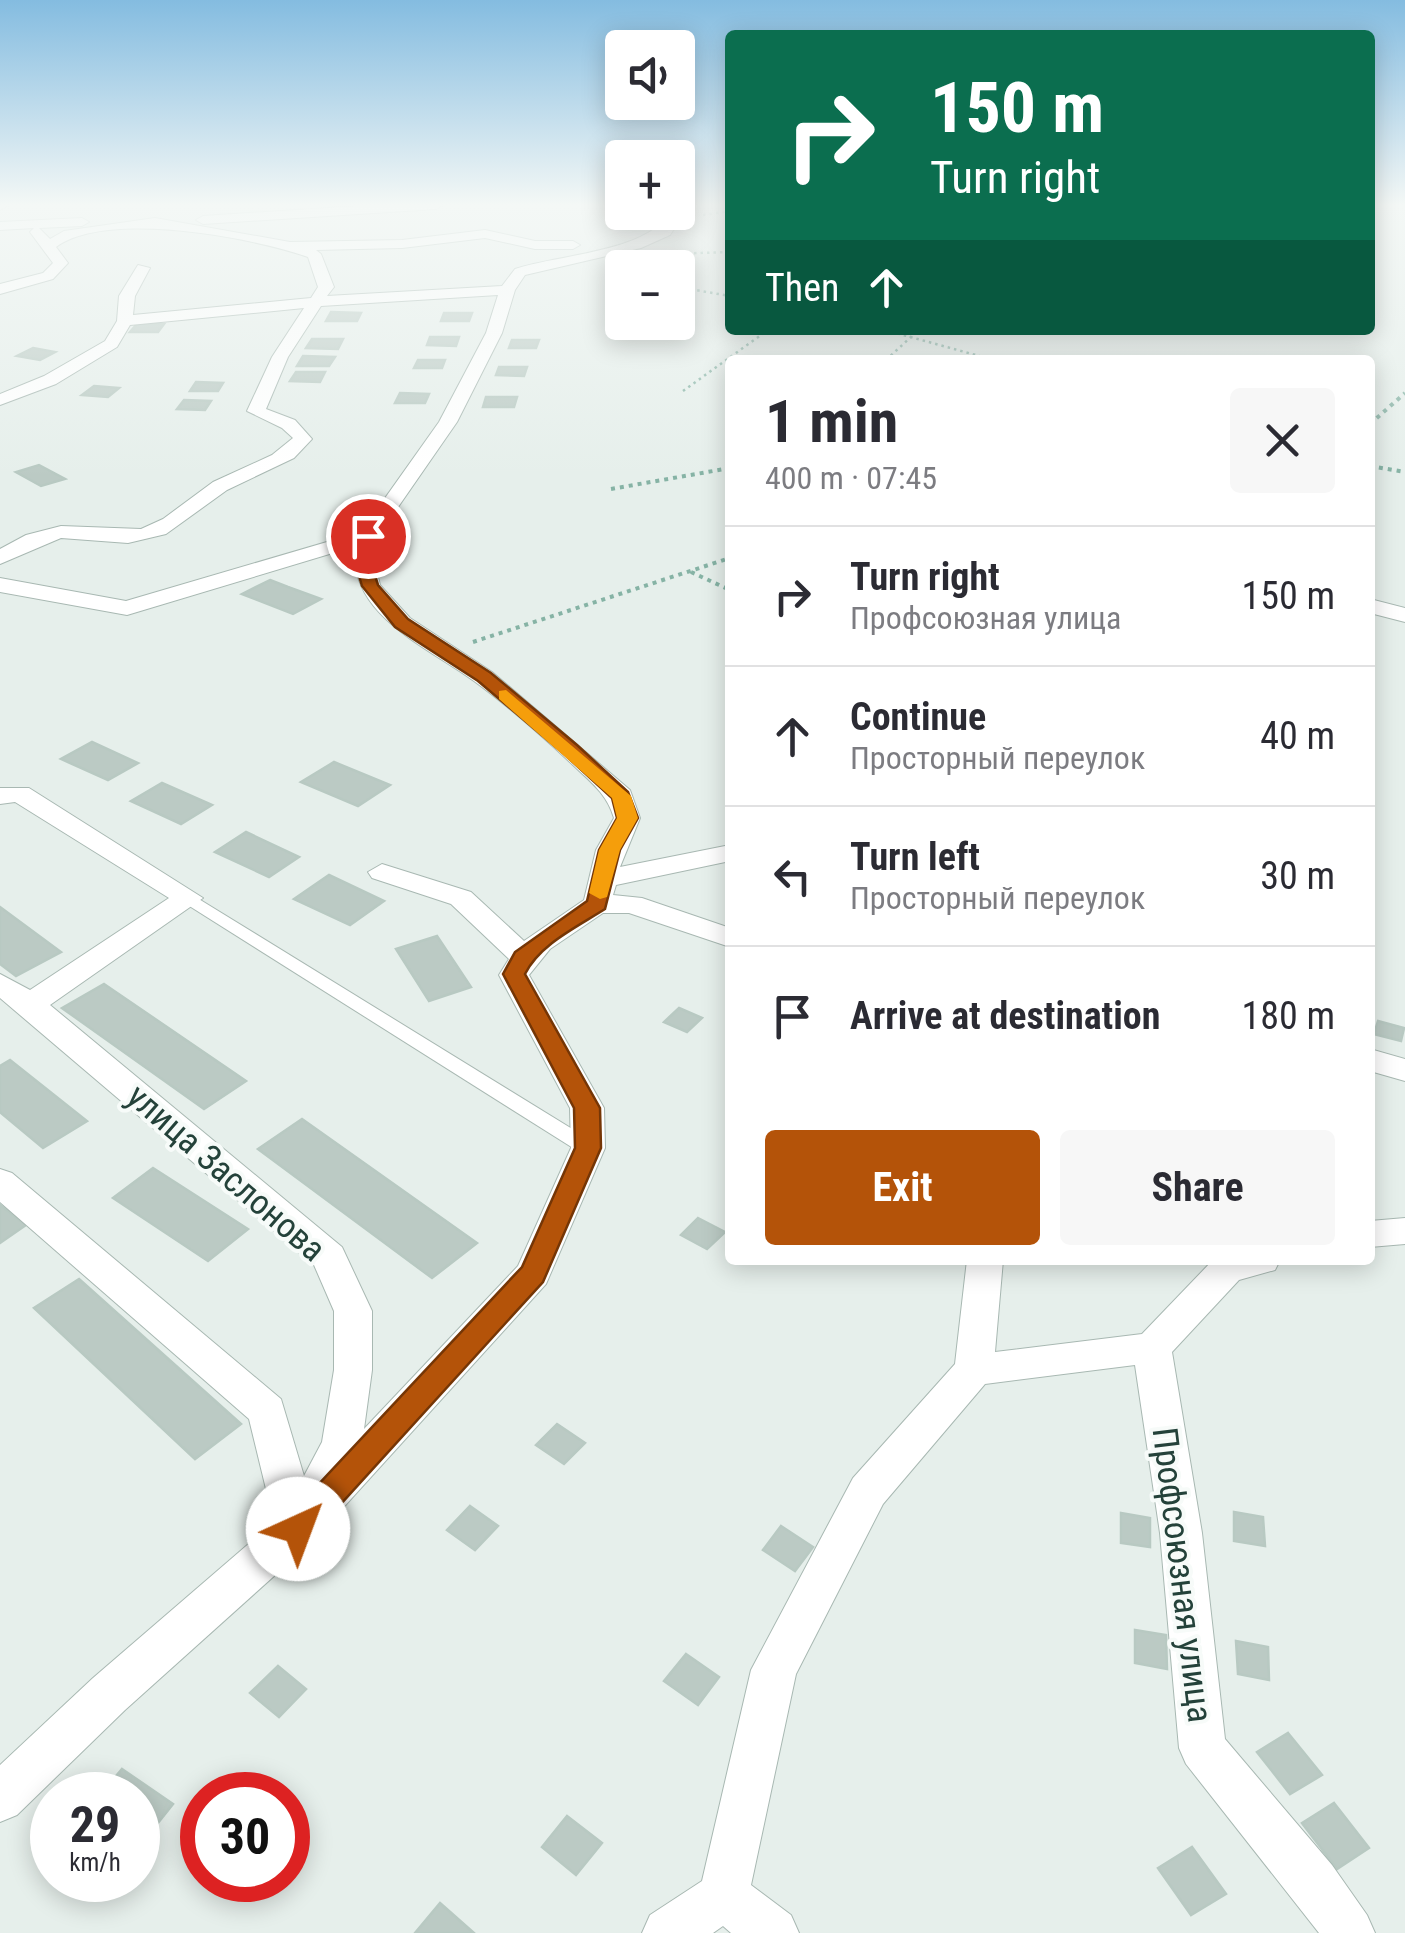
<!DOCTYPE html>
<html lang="en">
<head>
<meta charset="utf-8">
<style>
  body { margin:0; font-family:"Roboto Condensed",sans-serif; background:#f7f7f7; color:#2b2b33; height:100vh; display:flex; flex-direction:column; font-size:38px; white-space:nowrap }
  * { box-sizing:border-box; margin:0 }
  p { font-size:32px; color:#7c7c81 }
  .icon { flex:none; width:55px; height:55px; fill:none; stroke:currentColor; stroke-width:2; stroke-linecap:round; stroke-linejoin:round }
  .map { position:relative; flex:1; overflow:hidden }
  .sheet { position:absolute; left:725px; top:355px; width:650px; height:910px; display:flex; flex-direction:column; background:#fff; border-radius:10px; box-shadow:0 5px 25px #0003 }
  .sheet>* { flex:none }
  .banner { position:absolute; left:725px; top:30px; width:650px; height:305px; border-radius:10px; box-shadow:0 5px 25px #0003; background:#0b6e4f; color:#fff; overflow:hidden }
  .tools { position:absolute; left:605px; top:30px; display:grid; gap:20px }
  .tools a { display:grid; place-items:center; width:90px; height:90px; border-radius:10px; background:#fff; box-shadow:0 5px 25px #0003; font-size:50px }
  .speed { position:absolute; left:30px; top:1772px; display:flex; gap:20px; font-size:50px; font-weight:700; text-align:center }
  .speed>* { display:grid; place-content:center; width:130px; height:130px; border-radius:50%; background:#fff; box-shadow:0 5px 25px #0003; line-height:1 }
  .speed small { font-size:25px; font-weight:400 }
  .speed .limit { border:15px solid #d22; background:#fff; color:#111 }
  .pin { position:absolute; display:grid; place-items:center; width:85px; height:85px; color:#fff; margin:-42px; border:5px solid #fff; border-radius:50%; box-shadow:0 2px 10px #0007 }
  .me { position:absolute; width:110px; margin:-55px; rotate:43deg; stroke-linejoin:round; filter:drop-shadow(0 0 8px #0008) }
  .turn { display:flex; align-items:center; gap:35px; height:210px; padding:0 40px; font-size:45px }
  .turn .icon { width:130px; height:130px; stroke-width:2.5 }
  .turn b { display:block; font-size:70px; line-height:85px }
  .then { display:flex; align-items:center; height:95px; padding:0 40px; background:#0003; gap:20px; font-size:38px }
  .round { display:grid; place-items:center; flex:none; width:105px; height:105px; border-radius:10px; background:#f7f7f7 }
  .overview { display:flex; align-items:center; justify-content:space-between; height:170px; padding:0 40px }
  h1 { font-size:60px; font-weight:700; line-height:75px }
  .primary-button { display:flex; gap:20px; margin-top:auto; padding:20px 40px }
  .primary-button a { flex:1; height:115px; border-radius:10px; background:#b45309; color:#fff; font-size:40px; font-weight:700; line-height:115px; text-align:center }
  .primary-button a+a { background:#f7f7f7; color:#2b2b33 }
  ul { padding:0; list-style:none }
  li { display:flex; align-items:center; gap:30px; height:140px; padding:0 40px; border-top:2px solid #e1e1e2 }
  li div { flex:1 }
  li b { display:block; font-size:38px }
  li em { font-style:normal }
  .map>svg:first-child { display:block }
  .building { fill:#bbcac4; stroke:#b8c9c2; stroke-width:2.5 }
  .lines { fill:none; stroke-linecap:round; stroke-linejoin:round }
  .service-casing { stroke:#a8b8b2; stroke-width:2 }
  .minor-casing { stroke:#a8b8b2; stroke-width:2 }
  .path-far1 { stroke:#86b3a5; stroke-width:2.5; stroke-dasharray:2.5 4; stroke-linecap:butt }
  .path { stroke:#86b3a5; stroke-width:4; stroke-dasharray:4 5; stroke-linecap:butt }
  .service { fill:#fff; fill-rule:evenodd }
  .minor { fill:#fff; fill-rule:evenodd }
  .route { fill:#b45309; stroke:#753606; stroke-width:2.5 }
  .slow { fill:#f59e0b }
  .labels { text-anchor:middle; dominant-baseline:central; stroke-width:8; stroke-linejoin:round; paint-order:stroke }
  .near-street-label { font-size:35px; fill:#24423a; stroke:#f7fbf9 }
</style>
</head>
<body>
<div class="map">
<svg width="1405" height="1933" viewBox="0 0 1405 1933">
  <rect width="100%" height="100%" fill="#e6efeb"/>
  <g class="building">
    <path d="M331,312L361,313L357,321H326Z"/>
    <path d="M444,313H472L469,321H441Z"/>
    <path d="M137,324H164L158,332H130Z"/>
    <path d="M430,337H459L456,346L427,345Z"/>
    <path d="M312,339H343L338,349L306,348Z"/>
    <path d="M512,340H539L536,348H509Z"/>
    <path d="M33,348L55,352L40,360L17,356Z"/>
    <path d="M303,356L335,357L329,366H297Z"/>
    <path d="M418,360H445L442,368H414Z"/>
    <path d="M499,367H527L524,376L496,375Z"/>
    <path d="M296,372H325L320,382L290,381Z"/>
    <path d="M196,382L223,383L218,391H190Z"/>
    <path d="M94,386L119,388L108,397L82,395Z"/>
    <path d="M400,393L429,394L425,403H395Z"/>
    <path d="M486,397H517L514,407H483Z"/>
    <path d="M184,400L211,401L205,410L177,409Z"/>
    <path d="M39,465L65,479L41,486L16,472Z"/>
    <path d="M270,580L288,587L321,599L293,614L242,594Z"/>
    <path d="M92,742L138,763L108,780L61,759Z"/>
    <path d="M334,762L390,785L358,806L301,782Z"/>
    <path d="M162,783L212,805L181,824L131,801Z"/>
    <path d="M246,832L299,857L269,877L215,852Z"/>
    <path d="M329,875L384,901L350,925L294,899Z"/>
    <path d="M0,907L61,952L16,976L0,964Z"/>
    <path d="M437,936L471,987L429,1001L396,949Z"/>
    <path d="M104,984L246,1081L204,1109L62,1008Z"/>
    <path d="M679,1008L702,1018L687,1032L664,1022Z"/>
    <path d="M1378,1021L1404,1028L1401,1041L1374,1034Z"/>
    <path d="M10,1060L87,1121L43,1148L0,1112V1066Z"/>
    <path d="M302,1119L477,1243L432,1278L258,1149Z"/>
    <path d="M153,1168L248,1229L208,1261L113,1198Z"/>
    <path d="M0,1205L26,1225L0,1243Z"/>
    <path d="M698,1218L725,1232L707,1249L681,1235Z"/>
    <path d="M79,1279L241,1424L195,1459L34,1308Z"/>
    <path d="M557,1424L585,1443L564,1464L536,1445Z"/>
    <path d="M470,1506L498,1526L475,1550L447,1530Z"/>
    <path d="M1234,1512L1263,1517L1265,1546L1234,1541Z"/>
    <path d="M1121,1513L1150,1518V1547L1121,1543Z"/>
    <path d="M781,1526L813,1547L795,1571L763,1550Z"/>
    <path d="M1135,1630L1166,1635L1167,1669L1135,1663Z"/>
    <path d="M1236,1641L1268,1647L1269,1680L1238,1674Z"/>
    <path d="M686,1654L719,1677L698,1705L664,1681Z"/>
    <path d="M278,1666L306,1689L279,1717L250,1693Z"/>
    <path d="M1288,1733L1322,1775L1290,1794L1257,1752Z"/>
    <path d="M122,1769L173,1804L138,1848V1795H100Z"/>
    <path d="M1334,1803L1369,1848L1337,1869L1302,1823Z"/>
    <path d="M567,1816L602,1843L576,1875L542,1847Z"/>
    <path d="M1192,1847L1226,1894L1191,1915L1158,1868Z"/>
    <path d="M440,1903L474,1933H415Z"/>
  </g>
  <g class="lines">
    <defs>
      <g id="service">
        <path d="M0,205H9L0,210Z"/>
        <path d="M189,893L595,1143L598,1148L595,1153H581L183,902L181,898Z"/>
      </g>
      <g id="minor">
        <path d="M375,205H443L436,209L203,224L196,220L203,216Z"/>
        <path d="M678,205H689L670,235L641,248L525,275L515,290L502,333L457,422L378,536L375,565L380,585L410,618L492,672L630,790L640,818L620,867L730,845V861L616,885L613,895L642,898L730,928V947L629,913H603L550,949L529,975L604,1108L605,1148L546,1284L312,1542L125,1710L17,1815L0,1822V1765L93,1678L274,1522L249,1419L0,1202V1169L12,1173L281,1399L304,1476L322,1442L334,1370V1311L314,1265L0,998V974L30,990L169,898L15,802L0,804V788H29L203,898L50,1005L342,1247L372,1311V1370L364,1429L518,1266L571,1148L570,1108L499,975L509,959L451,904L372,878L368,872L382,864L471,892L524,941L584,900L596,850L614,818C607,794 591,782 573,765C542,736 508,706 474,681C428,647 346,614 356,546L127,615L0,592V578L126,601L361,532L439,422L486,333L498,295L321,306L288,357L266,409L295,420L312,439L294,458L227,490L166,534L128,543L61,538L0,564V549L26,535L61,526L141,529L163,519L213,482L272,455L293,438L282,428L247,411L272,357L304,308L130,325L117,347L56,384L0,405V394L44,376L105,341L117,321L119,296L138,265L150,268L135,296L133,315L311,298L318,287L308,257C250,237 107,210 56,247L68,263L53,279L0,294V284L43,273L53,263L30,232L34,228L0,230V222L82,218L89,222L82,226L39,228L50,239L64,231L155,218L290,242L402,240L485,230L535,241H573L580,245L573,249H535L485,238L402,248L316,250L321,254L334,287L327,296L502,286L515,269C560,254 645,253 671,212H678Z"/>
        <path d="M1370,599L1405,608V622L1370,613Z"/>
        <path d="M1370,1049L1405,1059V1081L1370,1071Z"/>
        <path d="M1405,1218V1244L1370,1247V1221Z"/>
        <path d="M967,1260H1003L995,1352L1142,1334L1213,1260H1280L1275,1270L1239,1280L1172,1352L1202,1533L1225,1739L1332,1865L1367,1915L1375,1933H1319L1186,1764L1179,1748L1160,1533L1135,1365L985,1384L883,1504L796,1674L751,1885L791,1915L799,1933H731L723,1926L713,1933H642L650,1915L702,1881L751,1670L853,1478L955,1364Z"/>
      </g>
    </defs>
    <use href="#service" class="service-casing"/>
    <use href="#minor" class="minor-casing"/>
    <g class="path-far1">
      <path d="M703,215L730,211"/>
      <path d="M668,254L730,252"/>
      <path d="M606,273L622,276"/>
      <path d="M678,287L730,296"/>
      <path d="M885,330L994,360"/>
      <path d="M886,360L912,336"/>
      <path d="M683,391L768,330"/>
    </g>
    <g class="path">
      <path d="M1370,424L1405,393"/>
      <path d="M1370,466L1405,472"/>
      <path d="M611,489L730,468"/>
      <path d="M691,572L730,590"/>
      <path d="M473,642L730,558"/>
    </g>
    <use href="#service" class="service"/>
    <use href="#minor" class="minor"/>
  </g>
  <linearGradient id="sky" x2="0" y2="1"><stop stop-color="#84bce0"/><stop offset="0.43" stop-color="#f4f8f6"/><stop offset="1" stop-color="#f4f8f6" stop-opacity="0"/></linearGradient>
  <rect width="1405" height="476" fill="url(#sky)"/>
  <path class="route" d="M368,532L376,536L372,566L378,585L408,619L491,673L577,745L628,792L638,818L620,850L605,909C577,927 540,944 525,974L600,1108L601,1148L543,1282L309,1539L298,1543L286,1539L281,1529L286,1519L522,1267L575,1148L574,1108L503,974L515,952L587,901L599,850L617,818L612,798L564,754L478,681L395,627L362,586L356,566L360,536Z"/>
  <path class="slow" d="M506,690L631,796L638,818L620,850L607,897L600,899L589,893L599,850L617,818L612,798L499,699V691Z"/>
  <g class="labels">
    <g class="near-street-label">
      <text transform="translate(226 1173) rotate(41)">улица Заслонова</text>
      <text transform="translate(1182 1575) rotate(83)">Профсоюзная улица</text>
    </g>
  </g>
</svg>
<div class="tools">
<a><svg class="icon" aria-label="sound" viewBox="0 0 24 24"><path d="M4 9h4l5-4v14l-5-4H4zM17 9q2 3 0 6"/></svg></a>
<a>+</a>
<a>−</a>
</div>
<div class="speed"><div>29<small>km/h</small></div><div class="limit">30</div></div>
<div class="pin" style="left:368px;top:536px;background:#d93025"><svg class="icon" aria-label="arrive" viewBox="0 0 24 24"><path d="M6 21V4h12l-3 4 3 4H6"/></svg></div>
<svg class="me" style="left:298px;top:1529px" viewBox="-20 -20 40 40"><circle r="19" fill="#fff"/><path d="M0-13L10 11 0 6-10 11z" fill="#b45309"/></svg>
<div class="banner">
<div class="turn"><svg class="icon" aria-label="right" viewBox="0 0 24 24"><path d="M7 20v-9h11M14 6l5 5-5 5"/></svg><div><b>150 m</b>Turn right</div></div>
<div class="then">Then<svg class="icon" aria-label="ahead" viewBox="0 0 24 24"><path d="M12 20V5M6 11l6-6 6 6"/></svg></div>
</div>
<section class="sheet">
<div class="overview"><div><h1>1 min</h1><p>400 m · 07:45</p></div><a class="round"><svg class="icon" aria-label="close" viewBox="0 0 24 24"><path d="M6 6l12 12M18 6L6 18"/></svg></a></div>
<ul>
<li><svg class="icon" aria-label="right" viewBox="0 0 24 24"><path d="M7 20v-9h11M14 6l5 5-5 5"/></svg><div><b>Turn right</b><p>Профсоюзная улица</p></div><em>150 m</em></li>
<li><svg class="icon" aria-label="ahead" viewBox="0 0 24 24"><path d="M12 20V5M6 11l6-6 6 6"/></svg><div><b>Continue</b><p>Просторный переулок</p></div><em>40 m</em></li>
<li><svg class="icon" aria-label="left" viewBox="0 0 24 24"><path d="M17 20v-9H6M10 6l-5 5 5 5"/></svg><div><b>Turn left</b><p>Просторный переулок</p></div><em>30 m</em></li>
<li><svg class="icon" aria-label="arrive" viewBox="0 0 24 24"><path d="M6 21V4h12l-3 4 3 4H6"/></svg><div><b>Arrive at destination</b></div><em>180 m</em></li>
</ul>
<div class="primary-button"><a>Exit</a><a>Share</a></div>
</section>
</div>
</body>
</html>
